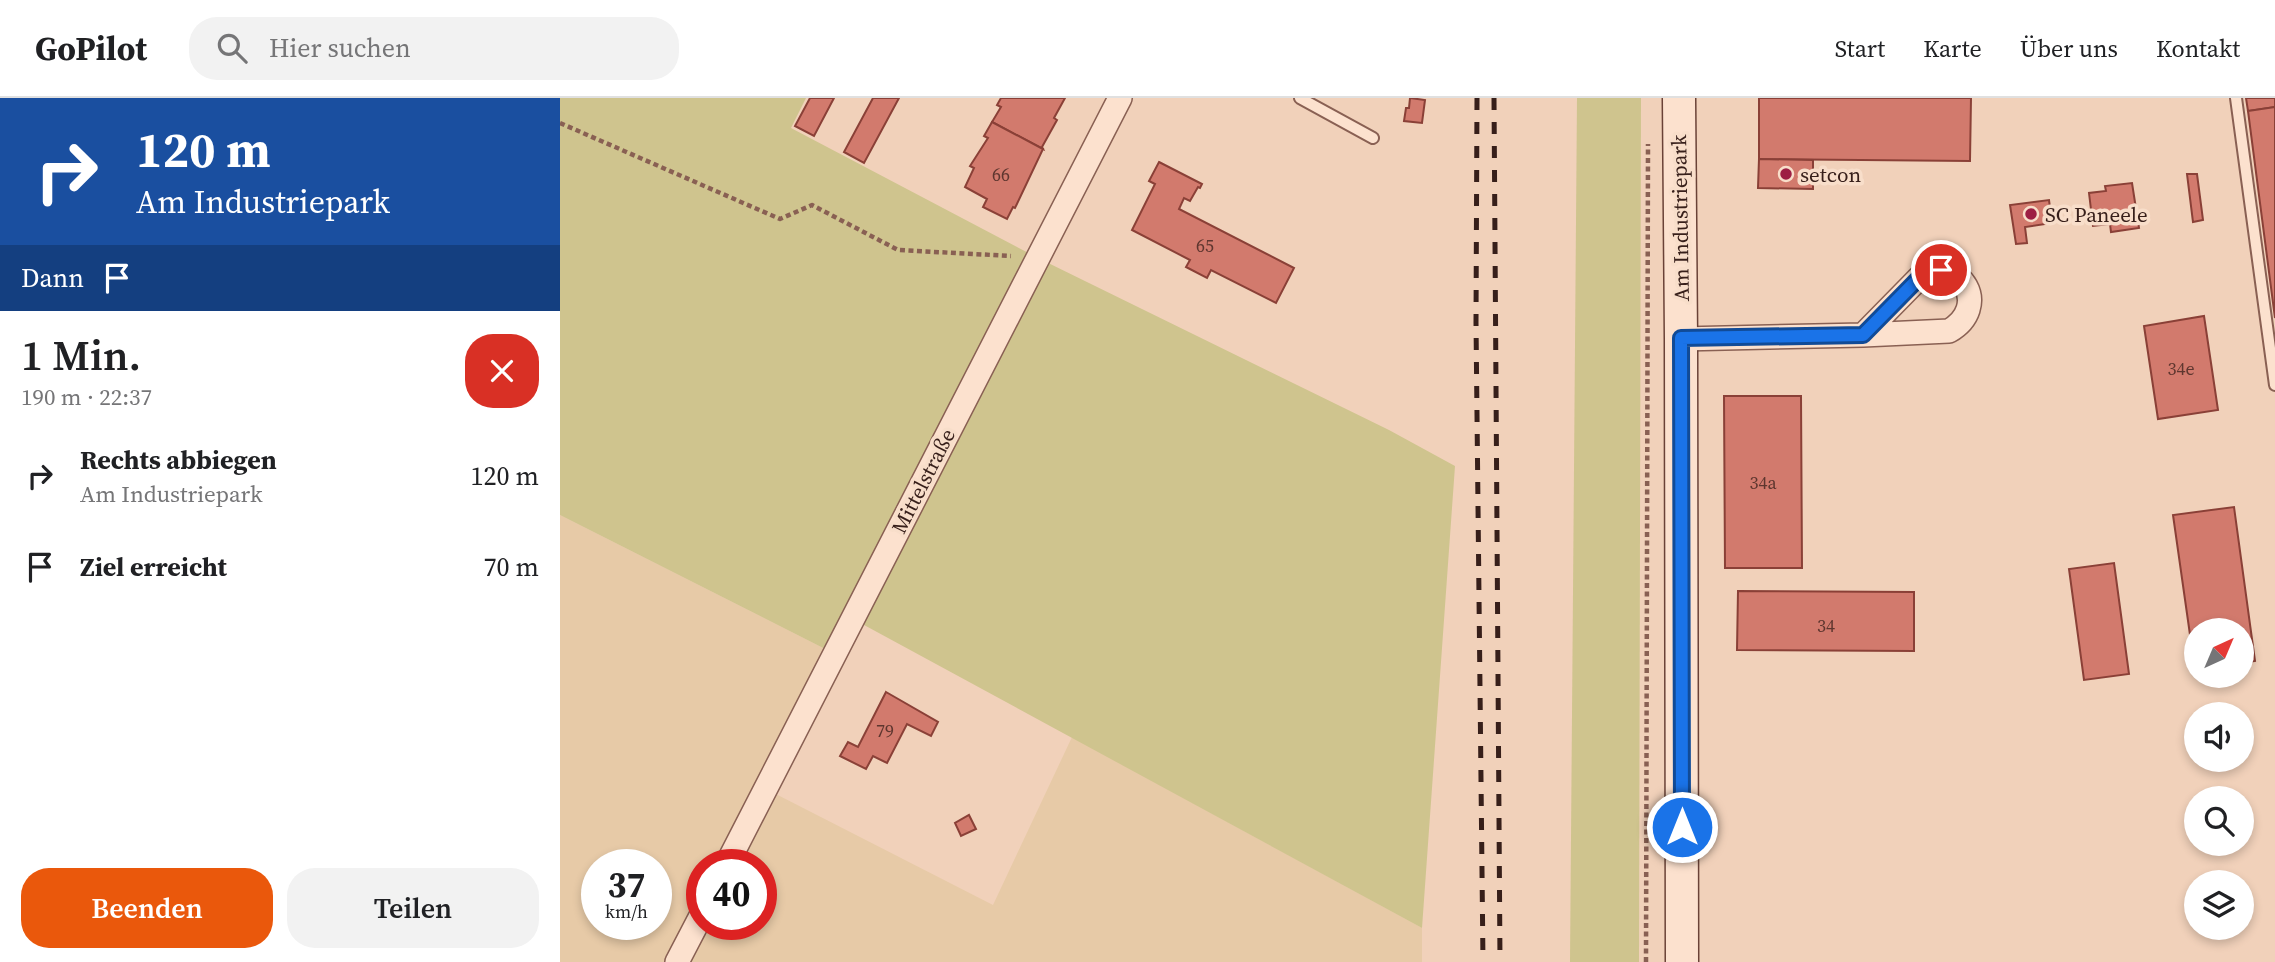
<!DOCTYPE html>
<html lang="de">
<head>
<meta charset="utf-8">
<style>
  body { margin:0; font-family:"Source Serif 4",serif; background:#f2f2f2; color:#202124; height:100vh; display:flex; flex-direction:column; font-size:26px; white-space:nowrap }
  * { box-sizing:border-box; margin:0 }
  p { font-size:23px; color:#757577 }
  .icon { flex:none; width:38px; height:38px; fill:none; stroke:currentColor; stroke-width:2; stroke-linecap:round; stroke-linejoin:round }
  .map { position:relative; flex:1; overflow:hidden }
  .drawer { display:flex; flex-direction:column; background:#fff; width:560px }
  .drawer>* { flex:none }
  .guide { background:#1a4fa0; color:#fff; overflow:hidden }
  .needle { width:46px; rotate:44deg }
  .buttons { position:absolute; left:1624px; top:520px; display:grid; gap:14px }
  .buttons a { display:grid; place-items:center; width:70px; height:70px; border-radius:50%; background:#fff; box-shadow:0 4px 10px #0003; font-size:35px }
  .speed { position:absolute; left:21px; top:751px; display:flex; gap:14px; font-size:35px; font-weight:700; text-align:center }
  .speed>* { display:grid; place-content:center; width:91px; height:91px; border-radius:50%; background:#fff; box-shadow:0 4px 10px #0003; line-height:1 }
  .speed small { font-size:18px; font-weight:400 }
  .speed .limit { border:10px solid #d22; background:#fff; color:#111 }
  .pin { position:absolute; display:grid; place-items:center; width:60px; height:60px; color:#fff; margin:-30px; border:4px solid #fff; border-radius:50%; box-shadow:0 2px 7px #0007 }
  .me { position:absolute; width:77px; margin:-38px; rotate:0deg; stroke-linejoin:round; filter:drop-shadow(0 0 5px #0008) }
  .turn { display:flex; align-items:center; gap:24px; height:147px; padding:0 21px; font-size:32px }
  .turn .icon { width:91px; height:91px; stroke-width:2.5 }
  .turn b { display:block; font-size:49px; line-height:60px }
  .then { display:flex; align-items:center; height:66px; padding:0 21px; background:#0003; gap:14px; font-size:26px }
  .round { display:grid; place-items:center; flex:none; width:74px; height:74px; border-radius:28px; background:#f2f2f2 }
  .summary { display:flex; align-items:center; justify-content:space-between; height:119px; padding:0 21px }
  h1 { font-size:42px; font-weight:600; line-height:52px }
  .primary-button { display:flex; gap:14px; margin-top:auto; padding:14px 21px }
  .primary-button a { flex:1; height:80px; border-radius:28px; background:#ea580c; color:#fff; font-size:28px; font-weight:600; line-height:80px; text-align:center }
  .primary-button a+a { background:#f2f2f2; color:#202124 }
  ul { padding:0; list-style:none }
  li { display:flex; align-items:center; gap:21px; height:91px; padding:0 21px }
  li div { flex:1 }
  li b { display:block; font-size:26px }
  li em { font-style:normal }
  header { display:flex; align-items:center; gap:42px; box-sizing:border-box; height:98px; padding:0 35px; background:#fff; border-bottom:2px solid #e0e0e0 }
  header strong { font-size:33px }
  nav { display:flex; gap:38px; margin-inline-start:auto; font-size:24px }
  .search { width:490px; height:63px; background:#f2f2f2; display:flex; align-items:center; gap:18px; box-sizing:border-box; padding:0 24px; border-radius:28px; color:#757577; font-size:26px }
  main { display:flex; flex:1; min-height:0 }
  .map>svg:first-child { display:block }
  .farmland { fill:#e7caa7; fill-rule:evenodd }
  .green { fill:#cfc48e }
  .building { fill:#d27a6d; stroke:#8a4037; stroke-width:2 }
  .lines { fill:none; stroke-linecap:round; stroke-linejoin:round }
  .lane-casing { stroke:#896053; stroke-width:14 }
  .street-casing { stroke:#896053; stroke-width:26 }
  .secondary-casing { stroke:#6a4237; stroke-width:35 }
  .path { stroke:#896053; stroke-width:4.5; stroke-dasharray:5 3.5; stroke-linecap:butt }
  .lane { stroke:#fce1ce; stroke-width:10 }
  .street { stroke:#fce1ce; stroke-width:23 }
  .secondary { stroke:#fce1ce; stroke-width:32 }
  .rail { stroke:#371f1a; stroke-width:5; stroke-dasharray:12 12; stroke-linecap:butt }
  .route-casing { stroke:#114b97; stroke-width:18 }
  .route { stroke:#1a73e8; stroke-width:12 }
  .poi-dot { fill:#9d1f44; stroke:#f8deca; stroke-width:2.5 }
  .labels { text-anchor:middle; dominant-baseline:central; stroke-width:7; stroke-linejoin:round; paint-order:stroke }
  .number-label { font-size:18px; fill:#5e362f }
  .poi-label { font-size:21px; fill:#371f1a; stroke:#f8deca; text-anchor:start }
  .street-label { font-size:21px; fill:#371f1a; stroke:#f8deca }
</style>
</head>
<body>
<header>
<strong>GoPilot</strong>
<div class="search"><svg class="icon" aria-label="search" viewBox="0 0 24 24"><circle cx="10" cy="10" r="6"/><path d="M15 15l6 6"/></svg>Hier suchen</div>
<nav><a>Start</a><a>Karte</a><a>Über uns</a><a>Kontakt</a></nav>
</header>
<main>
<section class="drawer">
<div class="guide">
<div class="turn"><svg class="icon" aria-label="right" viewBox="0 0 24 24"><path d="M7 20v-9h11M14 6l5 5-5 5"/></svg><div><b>120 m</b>Am Industriepark</div></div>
<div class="then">Dann<svg class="icon" aria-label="arrive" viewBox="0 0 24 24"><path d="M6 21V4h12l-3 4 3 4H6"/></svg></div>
</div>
<div class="summary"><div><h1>1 Min.</h1><p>190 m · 22:37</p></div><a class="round" style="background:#d93025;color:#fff"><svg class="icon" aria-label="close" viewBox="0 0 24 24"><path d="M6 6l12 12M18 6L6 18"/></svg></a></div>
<ul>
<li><svg class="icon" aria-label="right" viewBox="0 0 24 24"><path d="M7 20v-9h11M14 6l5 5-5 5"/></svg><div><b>Rechts abbiegen</b><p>Am Industriepark</p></div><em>120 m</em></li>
<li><svg class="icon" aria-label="arrive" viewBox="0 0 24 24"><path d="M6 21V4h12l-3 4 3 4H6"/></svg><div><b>Ziel erreicht</b></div><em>70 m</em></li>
</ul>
<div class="primary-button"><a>Beenden</a><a>Teilen</a></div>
</section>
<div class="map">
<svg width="1715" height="864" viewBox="0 0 1715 864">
  <rect width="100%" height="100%" fill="#f1d1ba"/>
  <path class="farmland" d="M0,417L275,556L206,691L433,807L512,639L862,830V864H0ZM37,766H96V826H37ZM142,766H201V826H142Z"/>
  <g class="green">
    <path d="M0,0H246L231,30L478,160L829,332L895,368L862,830L293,521L275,556L0,417Z"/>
    <path d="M1017,0H1081L1079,864H1010Z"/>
  </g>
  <g class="building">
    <path d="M250,0H274L254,38L235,28Z"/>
    <path d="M313,0H339L304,65L284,54Z"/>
    <path d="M441,0H505L494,20L497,22L482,49L483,51L432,24L441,9L437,7Z"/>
    <path d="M850,0L865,2L862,25L844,23L846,10H849Z"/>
    <path d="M1199,0H1411L1410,63L1199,61Z"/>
    <path d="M1686,0H1715V9L1688,13Z"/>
    <path d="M1715,9V220L1688,13Z"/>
    <path d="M432,24L483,51L455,110L453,109L447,121L423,109L427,101L405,89L414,70L410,68L428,40L424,38Z"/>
    <path d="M1199,61L1253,62V91L1198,90Z"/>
    <path d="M599,64L642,86L640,90L638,89L630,103L624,100L619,111L734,170L716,205L651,172L647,180L626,169L630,162L572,132L595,86L589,83Z"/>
    <path d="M1627,76H1637L1643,122L1633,124Z"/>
    <path d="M1572,85L1579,130L1551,134L1550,126L1533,128L1529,95L1546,93L1545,88Z"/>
    <path d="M1489,102L1492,125L1465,129L1467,145L1456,146L1450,107Z"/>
    <path d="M1644,218L1658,312L1598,321L1584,228Z"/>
    <path d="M1164,298H1241L1242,470H1165Z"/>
    <path d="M1674,409L1695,563L1682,565V532H1636L1635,572L1613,417Z"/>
    <path d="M1554,465L1569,576L1524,582L1509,471Z"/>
    <path d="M1178,493L1354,494V553L1177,552Z"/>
    <path d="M326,594L378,624L371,638L347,626L327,665L313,658L306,671L280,658L288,644L298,649Z"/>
    <path d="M409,717L416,731L401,738L395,725Z"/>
  </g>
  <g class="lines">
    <defs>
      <g id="lane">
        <path d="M740,0L813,40"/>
        <path d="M1676,0L1715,287"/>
      </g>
      <g id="street">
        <path d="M1121,241L1303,237L1389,233C1431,209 1402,156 1359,180L1303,237"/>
        <path d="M167,766L560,0"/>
        <path d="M117,864L142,816"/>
      </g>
      <path id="secondary" d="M1119,0L1121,241L1122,864"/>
    </defs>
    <use href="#lane" class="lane-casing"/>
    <use href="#street" class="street-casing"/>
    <use href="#secondary" class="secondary-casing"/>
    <g class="path">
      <path d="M0,25L220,121L252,107L338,152L451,158"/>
      <path d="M1086,864L1088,46"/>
    </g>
    <use href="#lane" class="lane"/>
    <use href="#street" class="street"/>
    <use href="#secondary" class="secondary"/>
    <g class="rail">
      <path d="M917,0L916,225L923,864"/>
      <path d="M934,0L940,864"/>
    </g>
  </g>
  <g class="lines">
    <defs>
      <path id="route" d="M1122,729L1121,240L1303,237L1359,180L1369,174L1381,172"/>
    </defs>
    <use href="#route" class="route-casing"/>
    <use href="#route" class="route"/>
  </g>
  <g class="poi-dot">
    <circle cx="1226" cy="76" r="7"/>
    <circle cx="1471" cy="116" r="7"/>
  </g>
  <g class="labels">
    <g class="number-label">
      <text x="441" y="76">66</text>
      <text x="645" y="147">65</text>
      <text x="1621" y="270">34e</text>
      <text x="1203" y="384">34a</text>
      <text x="1266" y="527">34</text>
      <text x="325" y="632">79</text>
    </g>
    <g class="poi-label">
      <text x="1240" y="76">setcon</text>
      <text x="1485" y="116">SC Paneele</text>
    </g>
    <g class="street-label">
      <text transform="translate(1120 120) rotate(-91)">Am Industriepark</text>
      <text transform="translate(363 383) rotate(-63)">Mittelstraße</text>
    </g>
  </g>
</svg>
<div class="buttons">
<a><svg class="needle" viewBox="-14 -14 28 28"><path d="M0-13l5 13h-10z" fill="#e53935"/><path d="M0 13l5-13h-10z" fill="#757577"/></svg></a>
<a><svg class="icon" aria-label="sound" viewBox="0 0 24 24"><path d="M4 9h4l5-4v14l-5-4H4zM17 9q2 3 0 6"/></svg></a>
<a><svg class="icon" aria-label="search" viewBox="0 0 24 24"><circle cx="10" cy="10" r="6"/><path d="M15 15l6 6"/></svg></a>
<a><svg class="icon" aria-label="layers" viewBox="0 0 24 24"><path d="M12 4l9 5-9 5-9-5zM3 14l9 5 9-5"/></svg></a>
</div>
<div class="speed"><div>37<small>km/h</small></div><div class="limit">40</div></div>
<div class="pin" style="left:1381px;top:172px;background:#d93025"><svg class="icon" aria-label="arrive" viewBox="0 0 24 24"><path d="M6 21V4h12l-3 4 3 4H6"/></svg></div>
<svg class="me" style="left:1122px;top:729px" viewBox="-20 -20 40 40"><circle r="17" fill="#1a73e8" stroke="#fff" stroke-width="3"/><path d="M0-11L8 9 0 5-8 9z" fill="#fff"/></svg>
</div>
</main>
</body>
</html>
